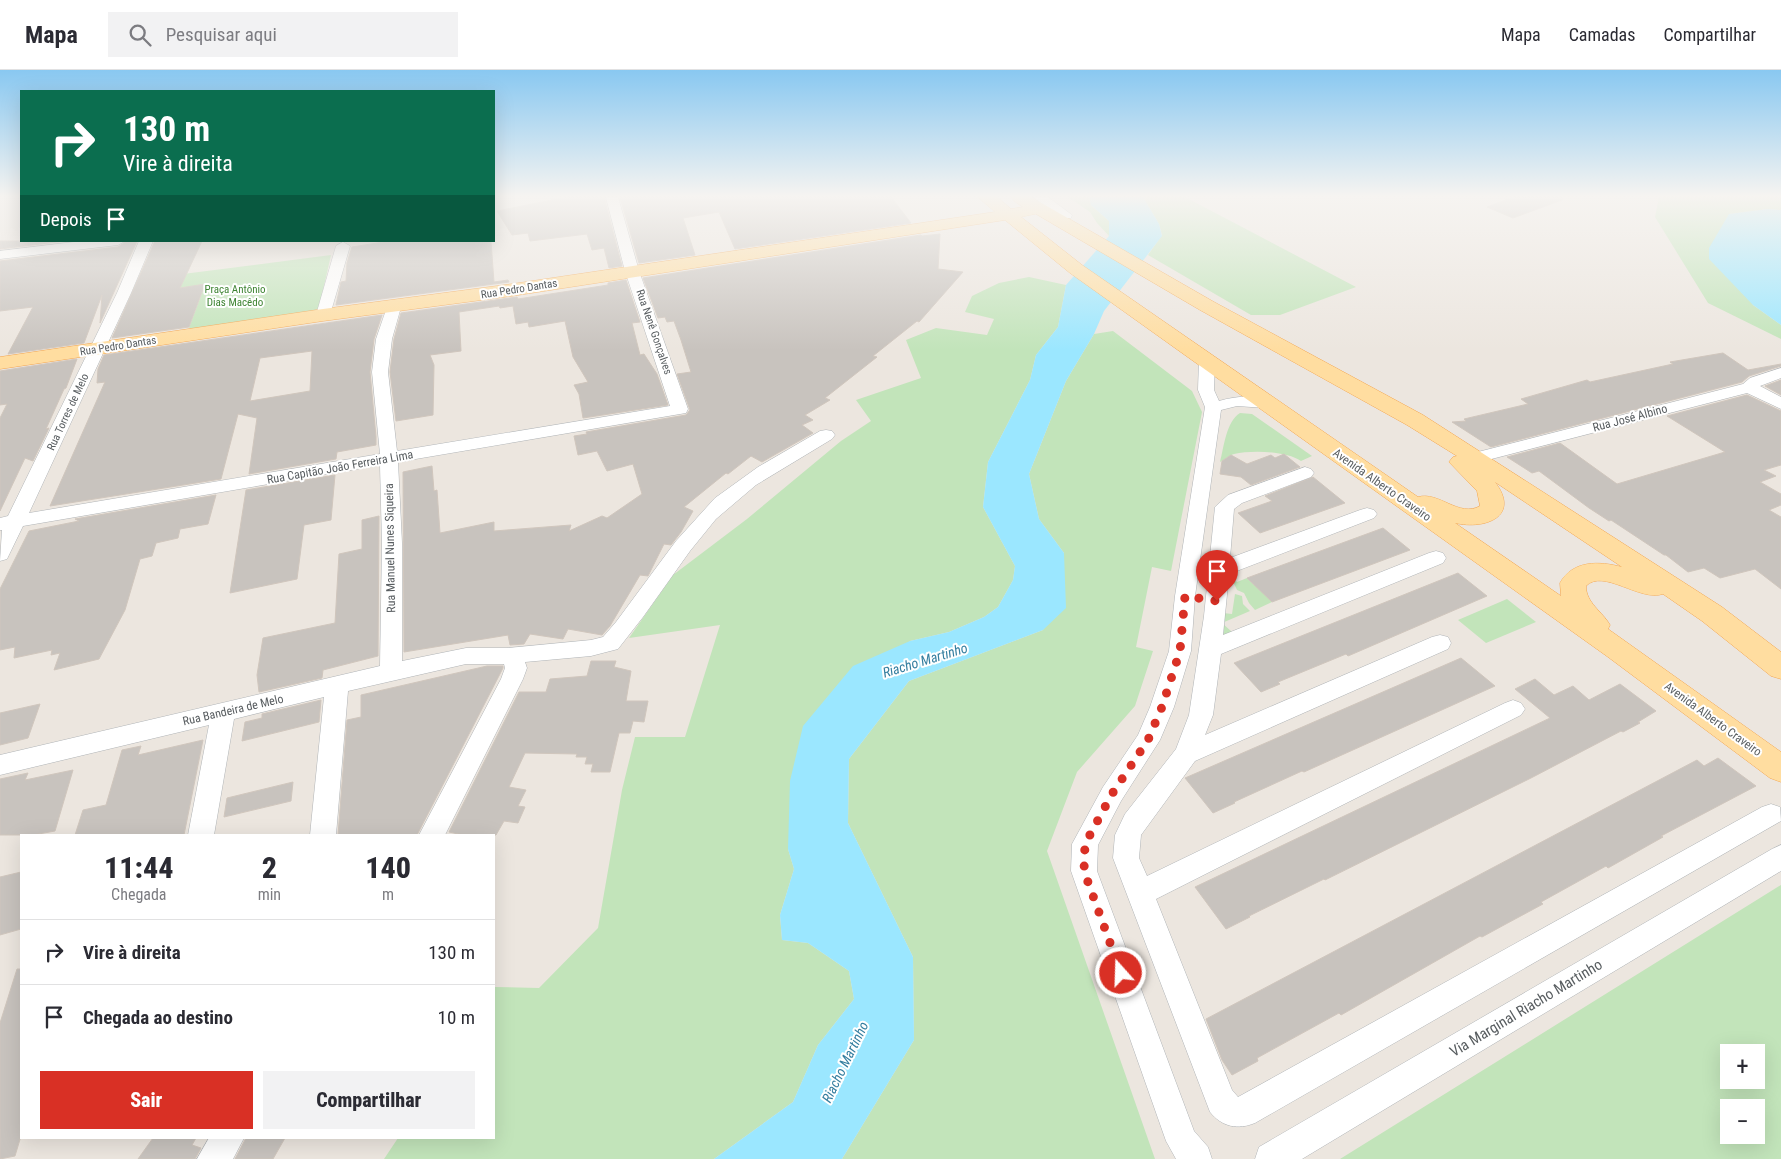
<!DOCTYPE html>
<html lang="pt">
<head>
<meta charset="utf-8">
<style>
  body { margin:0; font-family:"Roboto Condensed",sans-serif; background:#f2f2f3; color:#2b2b33; height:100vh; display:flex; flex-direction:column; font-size:19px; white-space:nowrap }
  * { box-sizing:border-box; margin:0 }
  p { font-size:16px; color:#7c7c81 }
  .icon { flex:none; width:28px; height:28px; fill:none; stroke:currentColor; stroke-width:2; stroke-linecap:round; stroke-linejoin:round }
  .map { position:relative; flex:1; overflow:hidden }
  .side { position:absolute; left:20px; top:764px; width:475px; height:305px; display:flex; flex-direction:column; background:#fff; border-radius:0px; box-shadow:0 5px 20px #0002 }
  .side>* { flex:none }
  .guide { position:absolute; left:20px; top:20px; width:475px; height:152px; border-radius:0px; box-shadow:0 5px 20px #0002; background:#0b6e4f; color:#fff; overflow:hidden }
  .buttons { position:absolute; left:1720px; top:974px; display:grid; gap:10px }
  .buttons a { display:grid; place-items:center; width:45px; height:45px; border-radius:0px; background:#fff; box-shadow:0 5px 20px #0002; font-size:25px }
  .pin { position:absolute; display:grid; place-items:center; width:42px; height:42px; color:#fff; margin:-51px -21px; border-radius:50% 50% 50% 0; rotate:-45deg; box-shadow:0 0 5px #0007 }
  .pin .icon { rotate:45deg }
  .me { position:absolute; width:55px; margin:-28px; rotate:340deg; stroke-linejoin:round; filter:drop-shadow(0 0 4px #0008) }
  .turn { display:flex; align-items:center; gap:18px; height:105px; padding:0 20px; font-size:22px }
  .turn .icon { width:65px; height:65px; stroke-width:2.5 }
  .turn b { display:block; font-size:35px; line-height:42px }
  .then { display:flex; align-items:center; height:48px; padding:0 20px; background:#0003; gap:10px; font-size:19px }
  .eta { display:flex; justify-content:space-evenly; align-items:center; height:85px; text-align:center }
  .eta b { font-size:30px; font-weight:800; line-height:35px }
  .primary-button { display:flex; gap:10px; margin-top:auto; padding:10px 20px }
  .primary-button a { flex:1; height:58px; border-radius:0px; background:#d93025; color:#fff; font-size:20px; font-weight:800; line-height:58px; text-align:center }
  .primary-button a+a { background:#f2f2f3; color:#2b2b33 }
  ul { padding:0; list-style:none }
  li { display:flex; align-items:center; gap:15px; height:65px; padding:0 20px; border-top:1px solid #e1e1e2 }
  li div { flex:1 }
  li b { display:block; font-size:19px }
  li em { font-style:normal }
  header { display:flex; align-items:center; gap:30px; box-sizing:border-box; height:70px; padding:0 25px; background:#fff; border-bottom:1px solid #e1e1e2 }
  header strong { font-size:24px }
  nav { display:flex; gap:28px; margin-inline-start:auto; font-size:18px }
  .search { width:350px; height:45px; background:#f2f2f3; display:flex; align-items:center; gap:12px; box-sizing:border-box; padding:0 18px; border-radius:0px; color:#7c7c81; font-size:19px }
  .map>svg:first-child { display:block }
  .green { fill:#c2e4ba; fill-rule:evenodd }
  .water { fill:#9be7ff }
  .building { fill:#c8c3be; stroke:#d0c6bd; fill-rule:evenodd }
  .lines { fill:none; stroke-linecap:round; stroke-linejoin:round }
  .minor-casing { stroke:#b0b4b7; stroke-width:1 }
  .major-casing { stroke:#f3a550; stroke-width:1 }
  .minor { fill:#fff; fill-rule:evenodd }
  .major { fill:#ffdda0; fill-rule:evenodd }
  .route { stroke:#d93025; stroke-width:9; stroke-dasharray:0 16.2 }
  .labels { text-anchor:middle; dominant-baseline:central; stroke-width:4; stroke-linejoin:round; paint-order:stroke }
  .far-park-label { font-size:11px; fill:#3f8433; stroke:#fff }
  .far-street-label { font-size:11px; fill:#585d60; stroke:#fff }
  .street-label { font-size:12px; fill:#585d60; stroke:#fff }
  .water-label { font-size:14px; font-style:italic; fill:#347e9f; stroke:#fff }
  .near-street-label { font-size:15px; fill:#585d60; stroke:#fff }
</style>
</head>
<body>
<header>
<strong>Mapa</strong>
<div class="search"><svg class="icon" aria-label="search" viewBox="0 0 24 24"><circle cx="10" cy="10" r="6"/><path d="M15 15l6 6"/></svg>Pesquisar aqui</div>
<nav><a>Mapa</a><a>Camadas</a><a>Compartilhar</a></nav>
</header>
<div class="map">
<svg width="1781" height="1089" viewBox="0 0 1781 1089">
  <rect width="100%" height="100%" fill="#ece6df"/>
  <g class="green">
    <path d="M1068,127H1089L1091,135L1109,151V166L1097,153L1090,142Z"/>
    <path d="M1143,127H1185L1356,217L1280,245H1251L1148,185L1162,165L1159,154Z"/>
    <path d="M1659,127H1781V140L1768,139L1729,144L1753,235L1781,255V269L1708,233L1655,147Z"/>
    <path d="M331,185L319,238L310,243L193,260L189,258L205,215L179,218L183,204Z"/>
    <path d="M1029,207L1066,215L1058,257L1036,285L1030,310L988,392L983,437L1015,496L1013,510L998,537L984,547L949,562L910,571L788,779L794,799L780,845L782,870L808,873L849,901L854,929L818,975L793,1032L714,1089H384L398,1068H494V917L539,918L598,858L622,720L635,667H685L720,555L629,568L673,505L747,449L841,371L871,351L856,330L921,308L906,270L936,258L987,265L994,249L965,242L972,226L999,213Z"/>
    <path d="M1113,261L1192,321L1202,342L1171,501L1152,497L1136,577L1153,581L1135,636L1077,702L1047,781L1155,1089H842L914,970L913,887L848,753L849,689L909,611L1043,560L1064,483L1039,449L1029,404L1066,311L1094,264Z"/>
    <path d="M1240,343L1252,344L1312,386L1301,391C1286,381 1252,380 1234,384C1230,385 1225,389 1220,392C1224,377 1226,352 1240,343Z"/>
    <path d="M1230,505L1237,512L1247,508L1254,515L1261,513L1265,525L1272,532L1255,540L1249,533L1244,523L1237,520Z"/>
    <path d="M1235,524L1242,526L1243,534L1250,541L1222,553L1232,562L1221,567L1223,543L1232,544Z"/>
    <path d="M1507,529L1536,552L1486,573L1458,550Z"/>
    <path d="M1781,815V1089H1340ZM1729,982H1756V1010H1729ZM1729,1038H1756V1065H1729Z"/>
  </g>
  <g class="water">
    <path d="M1089,127H1143L1159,154L1162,166L1104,241L1094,264L1066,311L1029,404L1039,449L1064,483L1066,538L1043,560L909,611L849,689L848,753L913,887L914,970L842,1089H714L793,1032L818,975L854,929L849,901L808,873L782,870L780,845L794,799L788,779L790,711L803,656L853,596L910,571L949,562L984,547L998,537L1013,510L1015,496L983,437L988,392L1030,310L1036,285L1058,257L1066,215L1109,166V151L1091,135Z"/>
    <path d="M1768,139L1781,140V255L1753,235L1709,189V178L1729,144Z"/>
  </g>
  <g class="building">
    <path d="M567,127H604L622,196L609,198L604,178L592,180L587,164L530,171L528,163L512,165L497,141Z"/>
    <path d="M620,127H891L911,153L735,179L719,142L683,148L695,185L639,193Z"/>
    <path d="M1514,127H1562V130L1513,148L1487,137Z"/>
    <path d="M940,164L938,199L963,202L919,252L917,251L873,286L877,287L825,328L830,330L805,345L813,350L802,355L813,363L762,392L751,386L728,404L726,403L684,437L693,441L681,462L671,475L664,474L648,506L640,505L610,556L602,565L568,559L563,569L530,564L524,574L510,575L508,565L404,582L403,402L432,396L434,421L437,420L440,463L494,452V461L571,455L569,461L602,446L607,448L642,424L633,394L607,401L597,381L578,385L574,366L587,364L586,362L686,345L690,340L677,304L691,302L681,270L674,251L667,252L665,247L658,248L643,208L921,165L922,166Z"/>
    <path d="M0,171H64L0,179Z"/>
    <path d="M127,171H137L100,253L102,225L84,273L8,284L33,237L0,241V191L118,177Z"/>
    <path d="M155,171H202L180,218L205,214L189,257L112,268Z"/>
    <path d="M390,171H491L494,212L508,210L509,212L336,235L341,212L346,211L347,193L352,177Z"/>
    <path d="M626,210L640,252L632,253L640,285L644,284L657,304L668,335L583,348L579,324L574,315L588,312L573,287L565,251L529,257L528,252L516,254L513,236L500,238L499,236L459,242L461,281L430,285L434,295L433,345L396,351L390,302L394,269L401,243L517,227L518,229L608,215V213Z"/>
    <path d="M382,245L374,269L370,302L376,367V375L337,382L336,389L249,404L257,348L238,344L221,409L50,436L105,312L97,313L98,299L104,285ZM312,281L310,321L250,331L260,288Z"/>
    <path d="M1723,283L1748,300L1781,294V296L1749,306L1742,312L1491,377L1452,352L1466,351L1464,349L1528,334L1521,329L1587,310L1590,312L1673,294L1670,292Z"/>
    <path d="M77,289L66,318L64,319L46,359L49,358L33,391L25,388L0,441V348L7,334L0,335V301Z"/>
    <path d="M1781,310V325L1765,316Z"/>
    <path d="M1747,325L1781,341V395L1764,400L1776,406L1760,412L1781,424V435L1769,440L1781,447V519L1755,499L1720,508L1704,498L1688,502L1666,485H1664L1611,450L1609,451L1589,438L1539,401L1532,403L1507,387L1560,373L1617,414L1725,382L1667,346Z"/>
    <path d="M1284,384L1300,397L1251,415L1241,407L1220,404L1222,391L1231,385L1247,394L1271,385L1275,388Z"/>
    <path d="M335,405L331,450L304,455L297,509L230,523L246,420Z"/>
    <path d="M1313,407L1345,433L1260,463L1238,443L1272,431L1265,426Z"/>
    <path d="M216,425L208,454L180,459L178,468L156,473L152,486L140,489L125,540L99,589L54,600L60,583L51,585L52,580L14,588L15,577L0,580V519L29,461L79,451L75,449Z"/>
    <path d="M379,446L378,586L323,600L322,608L259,622L257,605L263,568L335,553L339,484L362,479V450Z"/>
    <path d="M1383,458L1410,480L1272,532L1247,508Z"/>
    <path d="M1458,503L1487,526L1348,586L1346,584L1278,612L1280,614L1261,622L1234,593Z"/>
    <path d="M1461,588L1495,616L1304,702L1302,701L1234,732L1235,733L1213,743L1185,708Z"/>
    <path d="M591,591H616L614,597L631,601L626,631H648L644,652L633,651L630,663H619L610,702H591L593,694H585L587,687H576L577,684L525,683L509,717L526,720L518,736L525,737L518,753L504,751L496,765H463L449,762L519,622H546L550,609L587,606Z"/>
    <path d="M487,596H503V598L417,765H338L347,650L361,647V625Z"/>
    <path d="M1535,609L1554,625L1573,616L1589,630L1620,614L1656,641L1638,652L1640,653L1623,662L1621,661L1531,708L1325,810L1324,809L1249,846L1250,847L1226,859L1195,817L1550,648L1515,619Z"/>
    <path d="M321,630L319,652L242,671L245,652L262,648V644Z"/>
    <path d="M40,634L28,668L0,675V643Z"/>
    <path d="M203,670L184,765H75L83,740L106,735L122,680L141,676L138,685Z"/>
    <path d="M1718,688L1756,716L1661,766L1663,767L1608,798L1606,796L1541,832L1543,834L1504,855L1482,867L1480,866L1341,945L1339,943L1257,988L1258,991L1232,1005L1222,990L1206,949L1697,690L1704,696Z"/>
    <path d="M73,700L55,761L33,765H0V709L28,703L25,710Z"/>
    <path d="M293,712L291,731L224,747L227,728Z"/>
    <path d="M21,802V859L0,865V807Z"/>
    <path d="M17,899H21V1066L15,1086L0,1089V953Z"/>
    <path d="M153,1068H196L192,1075L201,1078L195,1089H138Z"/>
    <path d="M246,1068H285L273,1089H235Z"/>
  </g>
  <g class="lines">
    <defs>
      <g id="minor">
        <path d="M606,127H618L639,201L688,339L686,343L680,344L398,392L402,473V591L466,578H507L591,570L603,567L616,552L676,471L715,428L758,397L820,361L826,360L832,361L835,365L832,369L756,415L716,449L690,481L643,547L618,579L591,586L525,592L527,598L523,609L445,765H419L501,609L505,598L504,594H466L348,621L336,765H310L324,627L234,649L214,765H188L209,655L0,705V685L380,596L382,473L380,395L23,456L7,489L0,491L2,460H0V448L8,446L117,223L139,171H153L131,223L29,443L380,384L372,302L376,269L387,237L389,234H399L401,237L392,269L388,302L397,381L670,336L625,201Z"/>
        <path d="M1033,127H1048L1072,145L1071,148H1061Z"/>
        <path d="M82,171H125L118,175L0,189V181Z"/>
        <path d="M343,172L350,176L330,245L328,248H318L316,245L336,176Z"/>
        <path d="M1207,285L1213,287L1215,290L1214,320L1219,331C1236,326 1254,325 1272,329L1274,333L1272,337L1266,338L1237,336L1221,340L1195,526L1191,581L1174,637L1160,670L1121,731L1098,775L1097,801L1194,1061L1208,1077L1212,1089H1176L1166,1071L1071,801L1072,774L1103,717L1138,665L1150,637L1169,581L1175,526L1205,337L1198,320L1199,290L1201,287Z"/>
        <path d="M1781,298V308L1760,316L1781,327V339L1747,323L1476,393L1470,392L1467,388L1470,384L1743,314L1750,308Z"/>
        <path d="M1305,397L1311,399L1314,403L1311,407L1242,433L1234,439L1230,488L1360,440L1367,438L1374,440L1377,444L1374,448L1229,504L1223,565L1429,483L1436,481L1443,483L1446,488L1443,493L1221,584L1213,645L1205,665L1432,567L1440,565L1448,567L1451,573L1448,579L1195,691L1141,765L1139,788L1147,806L1505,633L1513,630L1521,633L1525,639L1521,645L1156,829L1232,1020L1238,1027L1762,737L1771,734L1780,737L1781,751L1255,1053C1238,1060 1222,1057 1210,1042L1113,788L1115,765L1125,744L1176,679L1189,645L1204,546L1215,437L1228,425Z"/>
        <path d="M1781,775V801L1302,1089H1255L1259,1077L1772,779Z"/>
        <path d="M209,1068H244L233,1089H197Z"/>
      </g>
      <path id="major" d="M978,127H997L1011,139L1023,137L1014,131L1012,127H1031L1214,232L1423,345L1722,537L1781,582V609L1771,606L1702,551L1663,524C1640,532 1603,498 1586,516C1586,533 1602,541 1610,555L1608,559L1781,682V712L1770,708L1608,587L1070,203L1005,150L512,226L323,251L0,299V287L323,239L512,214L995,142ZM1036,144L1200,240L1407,355L1457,386L1453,387L1449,392L1477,421L1480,436C1459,448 1439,421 1418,427L1082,195L1021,147ZM1495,412L1622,497C1599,491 1573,490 1560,513L1561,526L1455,453C1486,460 1521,446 1495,412Z"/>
    </defs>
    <use href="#minor" class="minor-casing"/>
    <use href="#major" class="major-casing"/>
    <use href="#minor" class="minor"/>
    <use href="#major" class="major"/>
  </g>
  <linearGradient id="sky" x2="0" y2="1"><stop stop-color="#89c8f1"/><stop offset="0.45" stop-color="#f6f4f1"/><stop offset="1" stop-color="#f6f4f1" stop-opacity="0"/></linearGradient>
  <rect width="1781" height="280" fill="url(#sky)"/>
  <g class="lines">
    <path class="route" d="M1121,903L1084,801L1085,774L1112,724L1148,670L1162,637L1180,581L1185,526L1217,531"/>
  </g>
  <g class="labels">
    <g class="far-park-label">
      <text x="235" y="219">Praça Antônio<tspan x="235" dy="13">Dias Macêdo</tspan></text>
    </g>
    <g class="far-street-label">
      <text transform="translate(519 219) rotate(-9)">Rua Pedro Dantas</text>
      <text transform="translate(654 262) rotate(71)">Rua Nenê Gonçalves</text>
      <text transform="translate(118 276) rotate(-9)">Rua Pedro Dantas</text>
      <text transform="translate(68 342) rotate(-65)">Rua Torres de Melo</text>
    </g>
    <g class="street-label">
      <text transform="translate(1630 348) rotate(-15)">Rua José Albino</text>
      <text transform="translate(340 397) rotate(-10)">Rua Capitão João Ferreira Lima</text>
      <text transform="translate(1382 415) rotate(35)">Avenida Alberto Craveiro</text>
      <text transform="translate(390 478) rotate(-91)">Rua Manuel Nunes Siqueira</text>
      <text transform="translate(233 640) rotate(-13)">Rua Bandeira de Melo</text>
      <text transform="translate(1713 649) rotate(36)">Avenida Alberto Craveiro</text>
    </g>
    <g class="water-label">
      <text transform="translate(925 590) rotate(-17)">Riacho Martinho</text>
      <text transform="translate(845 992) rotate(-64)">Riacho Martinho</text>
    </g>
    <g class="near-street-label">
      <text transform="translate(1526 938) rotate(-31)">Via Marginal Riacho Martinho</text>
    </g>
  </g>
</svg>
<div class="buttons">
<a>+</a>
<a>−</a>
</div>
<div class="pin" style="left:1217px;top:531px;background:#d93025"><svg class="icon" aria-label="arrive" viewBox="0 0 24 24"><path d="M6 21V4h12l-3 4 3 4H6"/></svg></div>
<svg class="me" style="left:1121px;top:903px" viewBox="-20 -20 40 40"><circle r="17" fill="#d93025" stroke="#fff" stroke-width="3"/><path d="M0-11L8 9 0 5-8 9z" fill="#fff"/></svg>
<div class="guide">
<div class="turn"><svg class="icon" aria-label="right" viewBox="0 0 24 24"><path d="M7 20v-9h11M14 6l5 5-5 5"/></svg><div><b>130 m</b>Vire à direita</div></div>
<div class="then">Depois<svg class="icon" aria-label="arrive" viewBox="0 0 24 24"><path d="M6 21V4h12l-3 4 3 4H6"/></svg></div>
</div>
<section class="side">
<div class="eta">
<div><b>11:44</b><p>Chegada</p></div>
<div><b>2</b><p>min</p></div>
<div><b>140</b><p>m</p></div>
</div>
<ul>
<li><svg class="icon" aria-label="right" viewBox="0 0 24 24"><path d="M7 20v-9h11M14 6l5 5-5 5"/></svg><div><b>Vire à direita</b></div><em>130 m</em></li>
<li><svg class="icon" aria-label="arrive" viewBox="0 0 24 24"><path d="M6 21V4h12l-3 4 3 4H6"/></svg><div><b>Chegada ao destino</b></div><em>10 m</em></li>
</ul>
<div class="primary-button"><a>Sair</a><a>Compartilhar</a></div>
</section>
</div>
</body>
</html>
